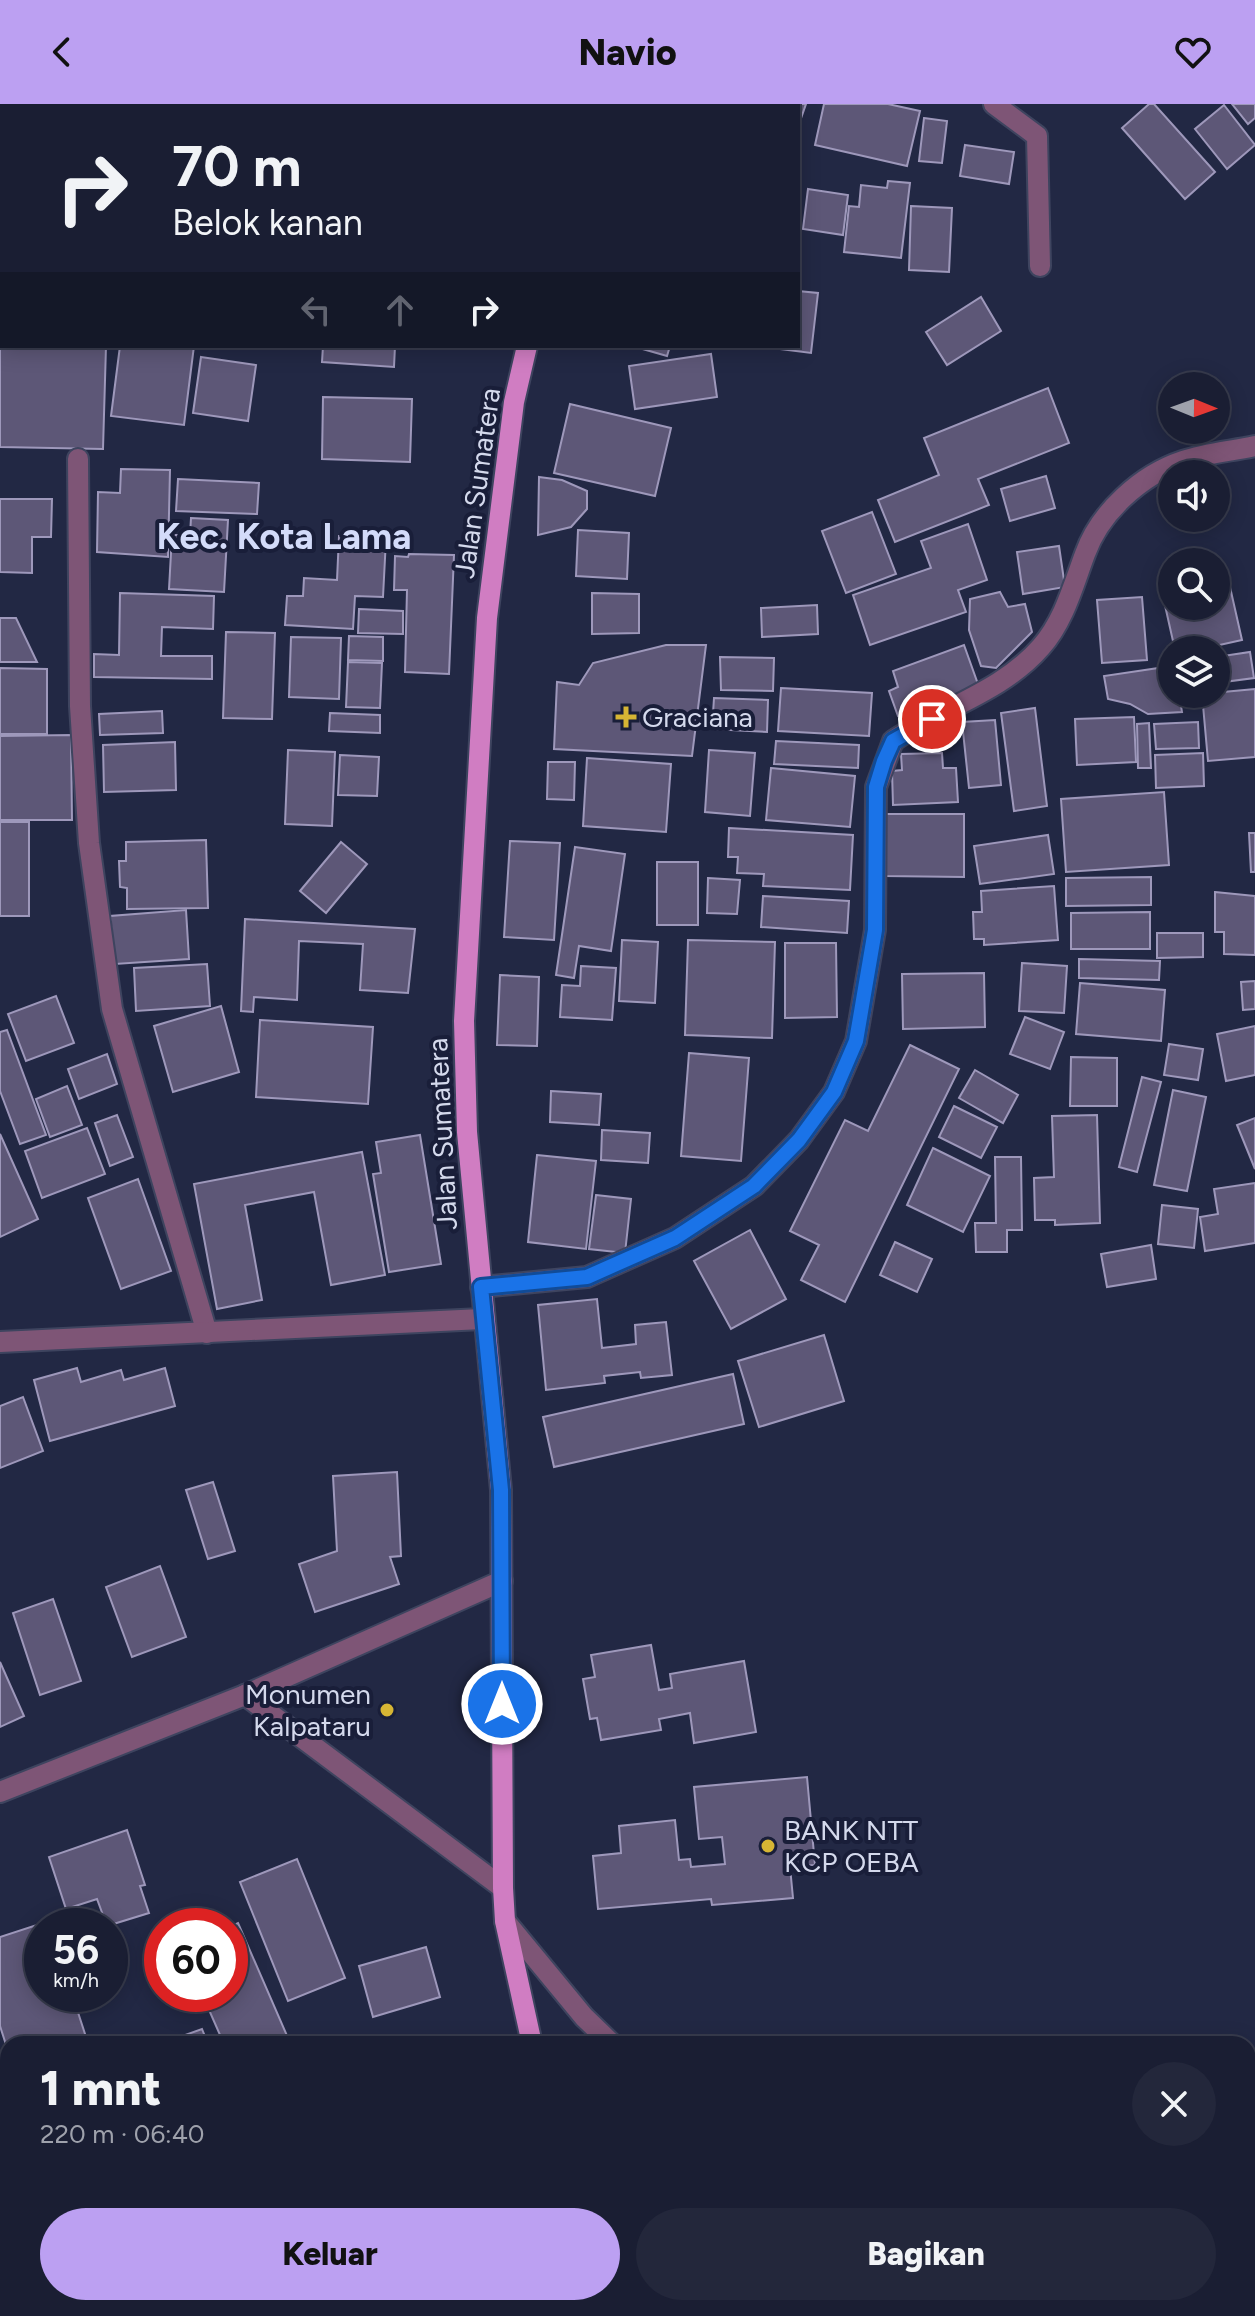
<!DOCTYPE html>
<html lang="id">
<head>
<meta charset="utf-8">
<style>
  body { margin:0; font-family:Figtree,sans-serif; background:#23273b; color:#f1f3f6; height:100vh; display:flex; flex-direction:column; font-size:30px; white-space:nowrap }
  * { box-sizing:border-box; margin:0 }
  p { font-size:26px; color:#9fa2ac }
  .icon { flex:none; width:44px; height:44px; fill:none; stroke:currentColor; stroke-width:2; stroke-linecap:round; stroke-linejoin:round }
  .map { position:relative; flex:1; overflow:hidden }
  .drawer { position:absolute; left:0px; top:1932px; width:1256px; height:280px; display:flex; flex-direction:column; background:#1a1e33; border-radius:24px 24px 0 0; box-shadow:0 4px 20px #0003,0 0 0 2px #383c4e }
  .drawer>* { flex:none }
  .hud { position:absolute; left:0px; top:0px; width:800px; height:244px; box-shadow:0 4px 20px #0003,0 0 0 2px #383c4e; background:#1a1e33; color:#f1f3f6; overflow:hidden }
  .needle { width:52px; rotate:91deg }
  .controls { position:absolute; left:1158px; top:268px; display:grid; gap:16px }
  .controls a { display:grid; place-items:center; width:72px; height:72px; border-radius:50%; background:#1a1e33; box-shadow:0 4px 20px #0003,0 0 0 2px #383c4e; font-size:40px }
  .speed { position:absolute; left:24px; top:1804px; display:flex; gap:16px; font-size:40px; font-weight:700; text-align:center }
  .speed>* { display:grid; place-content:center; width:104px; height:104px; border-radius:50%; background:#1a1e33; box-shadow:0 4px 20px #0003,0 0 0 2px #383c4e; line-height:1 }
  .speed small { font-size:20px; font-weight:400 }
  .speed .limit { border:12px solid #d22; background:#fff; color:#111 }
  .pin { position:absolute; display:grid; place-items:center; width:68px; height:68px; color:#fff; margin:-34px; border:4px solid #fff; border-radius:50%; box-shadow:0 2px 8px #0007 }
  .me { position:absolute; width:88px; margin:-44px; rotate:0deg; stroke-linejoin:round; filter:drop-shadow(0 0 6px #0008) }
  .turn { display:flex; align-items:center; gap:28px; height:168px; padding:0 40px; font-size:36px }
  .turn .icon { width:104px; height:104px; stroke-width:2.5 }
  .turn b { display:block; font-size:56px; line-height:68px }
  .lanes { display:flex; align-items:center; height:76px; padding:0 40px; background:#0003; justify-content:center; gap:40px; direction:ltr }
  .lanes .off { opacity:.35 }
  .round { display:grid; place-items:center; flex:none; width:84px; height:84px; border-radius:42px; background:#23273b }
  .headline { display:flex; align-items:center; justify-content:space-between; height:136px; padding:0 40px }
  h1 { font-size:48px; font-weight:800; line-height:60px }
  .primary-button { display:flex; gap:16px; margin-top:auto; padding:16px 40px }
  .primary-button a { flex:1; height:92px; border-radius:48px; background:#bca0f2; color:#111; font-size:32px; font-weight:800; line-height:92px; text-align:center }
  .primary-button a+a { background:#23273b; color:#f1f3f6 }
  header { display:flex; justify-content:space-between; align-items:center; height:104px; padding:0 40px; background:#bca0f2; color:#111; font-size:36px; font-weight:800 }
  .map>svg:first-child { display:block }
  .building { fill:#5d5777; stroke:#9e98bb; stroke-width:2 }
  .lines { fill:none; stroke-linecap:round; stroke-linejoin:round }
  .street-casing { stroke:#3e445f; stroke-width:24 }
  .primary-casing { stroke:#3e445f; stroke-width:24 }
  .street { stroke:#7e5576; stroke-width:20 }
  .primary { stroke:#d07dc2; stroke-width:20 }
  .route-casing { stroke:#114b97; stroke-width:20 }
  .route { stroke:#1a73e8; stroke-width:14 }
  .poi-dot { fill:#d6b534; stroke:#191e39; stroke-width:3 }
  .labels { text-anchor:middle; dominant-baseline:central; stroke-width:8; stroke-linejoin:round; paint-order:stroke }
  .street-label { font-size:28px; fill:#d4d9ec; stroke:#191e39 }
  .poi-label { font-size:28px; fill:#d4d9ec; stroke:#191e39; text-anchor:start }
  .district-label { font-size:36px; font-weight:bold; fill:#d3dbf9; stroke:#191e39 }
</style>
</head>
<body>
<header><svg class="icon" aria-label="back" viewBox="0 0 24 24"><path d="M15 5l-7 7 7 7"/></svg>Navio<svg class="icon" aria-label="heart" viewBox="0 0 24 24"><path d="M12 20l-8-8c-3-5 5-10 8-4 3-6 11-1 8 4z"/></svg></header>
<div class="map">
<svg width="1255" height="2212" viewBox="0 0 1255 2212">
  <rect width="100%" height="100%" fill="#222844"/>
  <g class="building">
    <rect x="56" y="0" width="57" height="2"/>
    <path d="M232,0H312L232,2Z"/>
    <path d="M312,0H384L312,2Z"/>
    <path d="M397,0H500L397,2Z"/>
    <path d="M709,0H806L798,23V2Z"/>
    <path d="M824,0H888L920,7L907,62L815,41Z"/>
    <path d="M1149,0H1154L1215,68L1185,95L1122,24Z"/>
    <path d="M1232,0H1255V14L1248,20Z"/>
    <path d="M1224,1L1255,41L1227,65L1195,25Z"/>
    <path d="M0,2L2,242H106L103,345L0,343Z"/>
    <path d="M924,14L947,17L942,59L919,57Z"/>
    <path d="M965,41L1014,48L1009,80L960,72Z"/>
    <path d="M888,77L910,79L901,154L844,148L849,102L859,103L861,81L887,84Z"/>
    <path d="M808,85L848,91L843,131L803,125Z"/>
    <path d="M911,102L952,104L949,168L909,166Z"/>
    <path d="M798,187L818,189L811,249L772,244L798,242Z"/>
    <path d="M981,193L1001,227L947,261L926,228Z"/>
    <path d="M120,242H194L184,321L111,312Z"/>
    <path d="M323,242H395L394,263L322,258Z"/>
    <path d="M632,242H670L667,252Z"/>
    <path d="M711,250L717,293L635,305L629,262Z"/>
    <path d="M201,253L256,261L248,317L193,309Z"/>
    <path d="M1048,284L1069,339L978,375L989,401L895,438L878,396L939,371L924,334Z"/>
    <path d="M323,293L412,295L410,358L322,355Z"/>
    <path d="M570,300L671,324L655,392L554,369Z"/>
    <path d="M121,365L170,366L168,453L97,448L98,388L120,389Z"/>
    <path d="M1046,372L1055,404L1010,417L1001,385Z"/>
    <path d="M539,373L562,376L587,387V405L571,423L538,431Z"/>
    <path d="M178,375L259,379L257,410L176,407Z"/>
    <path d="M0,395H52L51,433H32V469L0,468Z"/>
    <path d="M872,408L896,470L846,489L822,427Z"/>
    <path d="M191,414L228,416L224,488L169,485L172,431H190Z"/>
    <path d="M968,420L987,476L958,486L966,508L870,541L853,491L931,464L921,437Z"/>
    <path d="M578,426L629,429L627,475L576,472Z"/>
    <path d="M339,432L386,435L383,493L355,492L353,525L285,521L287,492H303L304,474L337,476Z"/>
    <path d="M1059,442L1065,483L1023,490L1017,448Z"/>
    <path d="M409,450L454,451L449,570L405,568L407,486H394L395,452L408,453Z"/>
    <path d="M1230,483L1242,536L1197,546H1175L1164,497L1172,495V502H1216V486Z"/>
    <path d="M1000,488L1008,503L1025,500L1032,528L996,564L981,562L969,526L970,495Z"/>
    <path d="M120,489L214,492L213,525L162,523L161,552H212V575L94,573V550L119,551Z"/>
    <path d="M592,489L639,490V529L592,530Z"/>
    <path d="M1142,493L1147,556L1102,559L1097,496Z"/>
    <path d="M817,501L818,530L762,533L761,504Z"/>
    <path d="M359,505L403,507V530L358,529Z"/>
    <path d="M0,514H16L37,558H0Z"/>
    <path d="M226,528L275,529L272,615L223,614Z"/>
    <path d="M349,532L383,533V557L348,556Z"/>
    <path d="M291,533L341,534L339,595L289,593Z"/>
    <path d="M666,541H706L692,652L554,645L557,578L579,581L593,559Z"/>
    <path d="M964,541L979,583L898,612L889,587L898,583L893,567Z"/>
    <path d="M1250,548L1254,574L1216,579V553Z"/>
    <path d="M720,553L774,554L773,587L721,586Z"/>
    <path d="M348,558L382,559L380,604L346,603Z"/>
    <path d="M1172,562V590H1179L1182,608L1148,610L1130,600L1108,595L1104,572Z"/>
    <path d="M0,564L47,565V630H0Z"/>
    <path d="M781,584L872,589L869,632L778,627Z"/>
    <path d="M1255,585V653L1208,657L1202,590Z"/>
    <path d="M714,594L768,596L767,628L712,625Z"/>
    <path d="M1035,604L1047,702L1014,707L1001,609Z"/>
    <path d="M162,607L163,629L100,631L99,610Z"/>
    <path d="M330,609L380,611V629L329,627Z"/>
    <path d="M1134,613L1136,658L1077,661L1075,615Z"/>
    <path d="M995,616L1001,681L969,684L962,618Z"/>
    <path d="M1198,618L1199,644L1156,645L1154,620Z"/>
    <path d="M1149,619L1151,664H1138L1137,620Z"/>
    <path d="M71,631L72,716H0V632Z"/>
    <path d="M776,637L859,641L858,664L774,660Z"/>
    <path d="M175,638L176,686L104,688L103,641Z"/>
    <path d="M288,646L335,648L332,722L285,720Z"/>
    <path d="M709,646L755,649L750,712L705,708Z"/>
    <path d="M942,649L943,664H956L958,698L893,701L892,667L902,666L901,650Z"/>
    <path d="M1203,649L1204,682L1156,684L1155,651Z"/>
    <path d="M340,651L379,653L377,692L338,691Z"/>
    <path d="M587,654L671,660L666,728L583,722Z"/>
    <path d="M548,658H575L574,696L547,695Z"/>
    <path d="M771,664L855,672L850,723L766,716Z"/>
    <path d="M1164,688L1169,761L1066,768L1061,695Z"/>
    <path d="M883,710H964V773L884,772Z"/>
    <rect x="0" y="718" width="29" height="94"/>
    <path d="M729,724L853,731L850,786L763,782L764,770L737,769L738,753H728Z"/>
    <path d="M1249,729H1255V768H1251Z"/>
    <path d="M1048,731L1054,770L980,780L974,742Z"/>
    <path d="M206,736L208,804L127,805V784L120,783L119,757H126V738Z"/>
    <path d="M510,737L560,739L554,836L504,833Z"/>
    <path d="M341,738L367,760L326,809L300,787Z"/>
    <path d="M575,743L625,750L611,847L579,842L574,874L556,871Z"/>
    <rect x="657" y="758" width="41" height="63"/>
    <path d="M1151,773V801L1066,802V774Z"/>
    <path d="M708,774L740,776L737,810L707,809Z"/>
    <path d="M1054,782L1058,836L984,841V835H974L973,808H982L981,787Z"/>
    <path d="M1215,788L1255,792V851L1224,850V828H1215Z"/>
    <path d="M763,792L849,797L847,829L761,823Z"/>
    <path d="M186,806L189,855L115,860L110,812Z"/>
    <path d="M1150,808V845H1071V809Z"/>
    <path d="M245,815L415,825L408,889L360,886L363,840L299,837L297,896L254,893L253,908L241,907Z"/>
    <path d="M1157,829H1203V853L1157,854Z"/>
    <path d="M622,836L658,838L655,899L619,897Z"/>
    <path d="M688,836L775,838L772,934L685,931Z"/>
    <path d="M785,839H836L837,913L785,914Z"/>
    <path d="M1079,855L1160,857L1159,876L1079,874Z"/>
    <path d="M1022,859L1067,862L1064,909L1019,907Z"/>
    <path d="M207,860L210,902L136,907L134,864Z"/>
    <path d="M581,862L616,864L612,916L560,913L562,881L580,882Z"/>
    <path d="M984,869L985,923L903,925L902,870Z"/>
    <path d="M500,871L539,873L537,942L497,941Z"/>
    <path d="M1255,877V905L1243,906L1241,878Z"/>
    <path d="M1080,879L1165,886L1161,937L1076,930Z"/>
    <path d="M56,892L74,939L26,957L8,910Z"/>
    <path d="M221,902L239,968L173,988L154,922Z"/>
    <path d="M1025,913L1064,928L1050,965L1010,950Z"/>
    <path d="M260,916L373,923L368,1000L256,993Z"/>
    <path d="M1255,922V971L1226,977L1217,930Z"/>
    <path d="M7,926L46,1031L20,1040L0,987V928Z"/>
    <path d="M1169,940L1203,945L1198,976L1164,971Z"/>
    <path d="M910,941L959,965L845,1198L801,1176L819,1141L790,1127L845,1016L868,1027Z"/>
    <path d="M689,949L749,954L741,1057L681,1052Z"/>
    <path d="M107,950L117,980L79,995L68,965Z"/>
    <path d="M1071,953L1117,954V1002H1070Z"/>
    <path d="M975,966L1018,991L1003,1019L959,994Z"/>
    <path d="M1142,973L1161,978L1137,1068L1119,1063Z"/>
    <path d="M67,982L82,1021L50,1033L36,995Z"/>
    <path d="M1173,986L1206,993L1187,1087L1154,1081Z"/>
    <path d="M551,987L601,990L599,1021L550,1018Z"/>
    <path d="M954,1002L997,1023L981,1054L939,1033Z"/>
    <path d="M117,1011L133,1053L110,1062L95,1019Z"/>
    <path d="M1097,1011L1100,1119L1055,1121V1116H1035L1034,1074L1054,1073L1052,1012Z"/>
    <path d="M1255,1014V1065L1237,1021Z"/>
    <path d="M87,1024L105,1070L42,1094L25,1047Z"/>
    <path d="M602,1026L650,1029L648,1059L601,1056Z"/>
    <path d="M0,1030L38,1115L0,1133Z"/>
    <path d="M420,1031L441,1160L389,1168L373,1070L381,1069L376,1038Z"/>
    <path d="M933,1044L990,1072L963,1128L907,1101Z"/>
    <path d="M362,1048L385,1171L331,1181L314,1088L245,1101L262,1196L217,1205L194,1080Z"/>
    <path d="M537,1051L596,1057L586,1145L528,1138Z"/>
    <path d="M995,1053H1021L1022,1126H1007V1148H976L975,1119H996Z"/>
    <path d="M138,1075L171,1167L121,1185L88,1094Z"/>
    <path d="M1255,1079V1139L1205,1147L1200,1113L1218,1110L1214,1085Z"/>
    <path d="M596,1091L631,1095L625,1149L589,1145Z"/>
    <path d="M1162,1101L1198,1105L1194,1144L1158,1140Z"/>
    <path d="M750,1126L786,1195L731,1225L694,1157Z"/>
    <path d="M895,1138L932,1155L917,1188L880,1171Z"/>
    <path d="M1151,1141L1156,1175L1107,1183L1101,1150Z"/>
    <path d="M597,1195L602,1244L636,1240L635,1221L666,1218L672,1271L641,1274L640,1268L604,1272L605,1279L546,1286L538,1201Z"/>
    <path d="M824,1231L844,1297L759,1323L738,1257Z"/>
    <path d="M77,1264L81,1278L121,1266L124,1276L165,1264L175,1302L50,1337L34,1276Z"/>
    <path d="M733,1270L744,1320L554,1363L543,1313Z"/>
    <path d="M23,1293L43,1347L0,1364V1302Z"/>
    <path d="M397,1368L401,1452L390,1453L399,1480L315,1508L299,1460L337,1447L333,1372Z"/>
    <path d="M213,1378L235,1447L208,1455L186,1386Z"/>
    <path d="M160,1462L186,1533L132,1553L106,1483Z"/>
    <path d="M53,1495L81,1577L40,1591L13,1509Z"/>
    <path d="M651,1541L659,1586L672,1584L670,1570L744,1557L756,1628L694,1639L690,1609L659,1615L661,1626L601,1636L597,1614L590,1615L583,1575L595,1573L591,1551Z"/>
    <path d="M0,1558L24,1612L0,1623Z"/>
    <path d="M807,1673L815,1761L790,1763L793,1794L712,1801L711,1795L598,1805L593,1752L621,1749L619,1722L675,1716L679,1756L690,1755L691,1763L725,1760L722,1733L699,1735L694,1683Z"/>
    <path d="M127,1726L145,1781L140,1782L149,1809L107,1822L97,1795L66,1805L49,1753Z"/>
    <path d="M297,1755L345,1874L288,1897L240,1778Z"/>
    <path d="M49,1817L50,1822H42V1890H72L87,1936L73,1940H8V1947L0,1922V1833Z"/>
    <path d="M238,1819L288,1934L275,1940H224L202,1890H230V1823Z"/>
    <path d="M426,1843L440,1893L373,1913L359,1862Z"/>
    <path d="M202,1925L208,1940H160Z"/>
    <path d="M0,1949L8,1970V1977L0,1980Z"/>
    <path d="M8,2033V2120L3,2123L0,2037Z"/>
    <path d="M0,2128L8,2146V2199L0,2203Z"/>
    <path d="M47,2204H86L89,2212H50Z"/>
    <path d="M99,2204H136L114,2212H102Z"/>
    <path d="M322,2204H390L368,2212H325Z"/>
    <path d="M526,2204L529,2212H502L523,2204Z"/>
    <path d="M659,2204H683L667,2212H662Z"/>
    <path d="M726,2204H772L775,2212H706Z"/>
    <path d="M951,2204H995L1006,2212H962Z"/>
  </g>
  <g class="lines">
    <defs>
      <g id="street">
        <path d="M994,0L1037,32L1040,162"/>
        <path d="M78,355L80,602L89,739L112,905L207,1229"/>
        <path d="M481,1183L587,1173L675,1134L754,1082L799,1036L834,988L856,937L875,826L876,683L893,637C941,604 1002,588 1041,543C1064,517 1073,482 1085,450C1100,408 1141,371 1183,357C1206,349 1232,347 1255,342"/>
        <path d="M0,1238L482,1215"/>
        <path d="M245,1591L503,1784"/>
        <path d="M0,1688L245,1591L502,1477"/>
        <path d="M505,1817L584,1913L612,1940"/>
        <path d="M206,2204L209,2212"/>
        <path d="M927,2204L937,2212"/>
      </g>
      <g id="primary">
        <path d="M603,2L604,0"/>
        <path d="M527,242L514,298L487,514L464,917L467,1028L501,1386L503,1784L505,1817L532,1940"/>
        <path d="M612,2204L615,2212"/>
      </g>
    </defs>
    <use href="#street" class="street-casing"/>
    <use href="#primary" class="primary-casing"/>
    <use href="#street" class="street"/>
    <use href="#primary" class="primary"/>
  </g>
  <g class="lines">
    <defs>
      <path id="route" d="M502,1600L501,1386L481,1183L587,1173L675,1134L754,1082L799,1036L834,988L856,937L875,826L876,683L884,657L893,637L932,615"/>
    </defs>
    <use href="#route" class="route-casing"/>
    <use href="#route" class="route"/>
  </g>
  <g class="poi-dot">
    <path d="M622 601h8v8h8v8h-8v8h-8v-8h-8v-8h8z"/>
    <circle cx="387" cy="1606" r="8"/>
    <circle cx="768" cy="1742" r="8"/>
  </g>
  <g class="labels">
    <g class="street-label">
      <text transform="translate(477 379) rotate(-82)">Jalan Sumatera</text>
      <text transform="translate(442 1030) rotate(-93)">Jalan Sumatera</text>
    </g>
    <g class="poi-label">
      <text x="642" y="613">Graciana</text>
      <text x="371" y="1590" text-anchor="end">Monumen<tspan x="371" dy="32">Kalpataru</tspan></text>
      <text x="784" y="1726">BANK NTT<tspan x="784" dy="32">KCP OEBA</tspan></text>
    </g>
    <g class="district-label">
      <text x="284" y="432">Kec. Kota Lama</text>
    </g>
  </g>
</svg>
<div class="controls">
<a><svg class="needle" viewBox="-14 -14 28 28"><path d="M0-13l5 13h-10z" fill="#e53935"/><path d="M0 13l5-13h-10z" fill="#9fa2ac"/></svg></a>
<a><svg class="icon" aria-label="sound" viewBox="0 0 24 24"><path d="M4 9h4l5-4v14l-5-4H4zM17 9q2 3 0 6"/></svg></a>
<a><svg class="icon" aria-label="search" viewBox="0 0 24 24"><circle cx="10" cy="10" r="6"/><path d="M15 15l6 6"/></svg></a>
<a><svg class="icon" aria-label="layers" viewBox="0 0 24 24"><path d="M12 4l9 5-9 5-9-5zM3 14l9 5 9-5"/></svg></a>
</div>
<div class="speed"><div>56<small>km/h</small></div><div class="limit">60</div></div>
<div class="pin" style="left:932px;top:615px;background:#d93025"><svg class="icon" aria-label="arrive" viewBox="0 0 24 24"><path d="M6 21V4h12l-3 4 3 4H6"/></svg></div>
<svg class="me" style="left:502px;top:1600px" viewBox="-20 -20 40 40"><circle r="17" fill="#1a73e8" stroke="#fff" stroke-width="3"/><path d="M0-11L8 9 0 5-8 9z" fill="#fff"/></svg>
<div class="hud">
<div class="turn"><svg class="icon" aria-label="right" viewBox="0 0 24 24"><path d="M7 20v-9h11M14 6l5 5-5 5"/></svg><div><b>70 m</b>Belok kanan</div></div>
<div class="lanes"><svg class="icon off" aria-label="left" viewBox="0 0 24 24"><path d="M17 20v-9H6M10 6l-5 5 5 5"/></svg><svg class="icon off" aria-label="ahead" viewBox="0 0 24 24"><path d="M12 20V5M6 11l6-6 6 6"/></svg><svg class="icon" aria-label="right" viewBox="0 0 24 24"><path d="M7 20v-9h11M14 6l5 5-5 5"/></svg></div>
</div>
<section class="drawer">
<div class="headline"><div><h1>1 mnt</h1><p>220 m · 06:40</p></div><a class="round"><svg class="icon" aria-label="close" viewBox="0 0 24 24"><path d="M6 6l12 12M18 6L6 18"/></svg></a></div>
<div class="primary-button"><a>Keluar</a><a>Bagikan</a></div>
</section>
</div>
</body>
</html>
